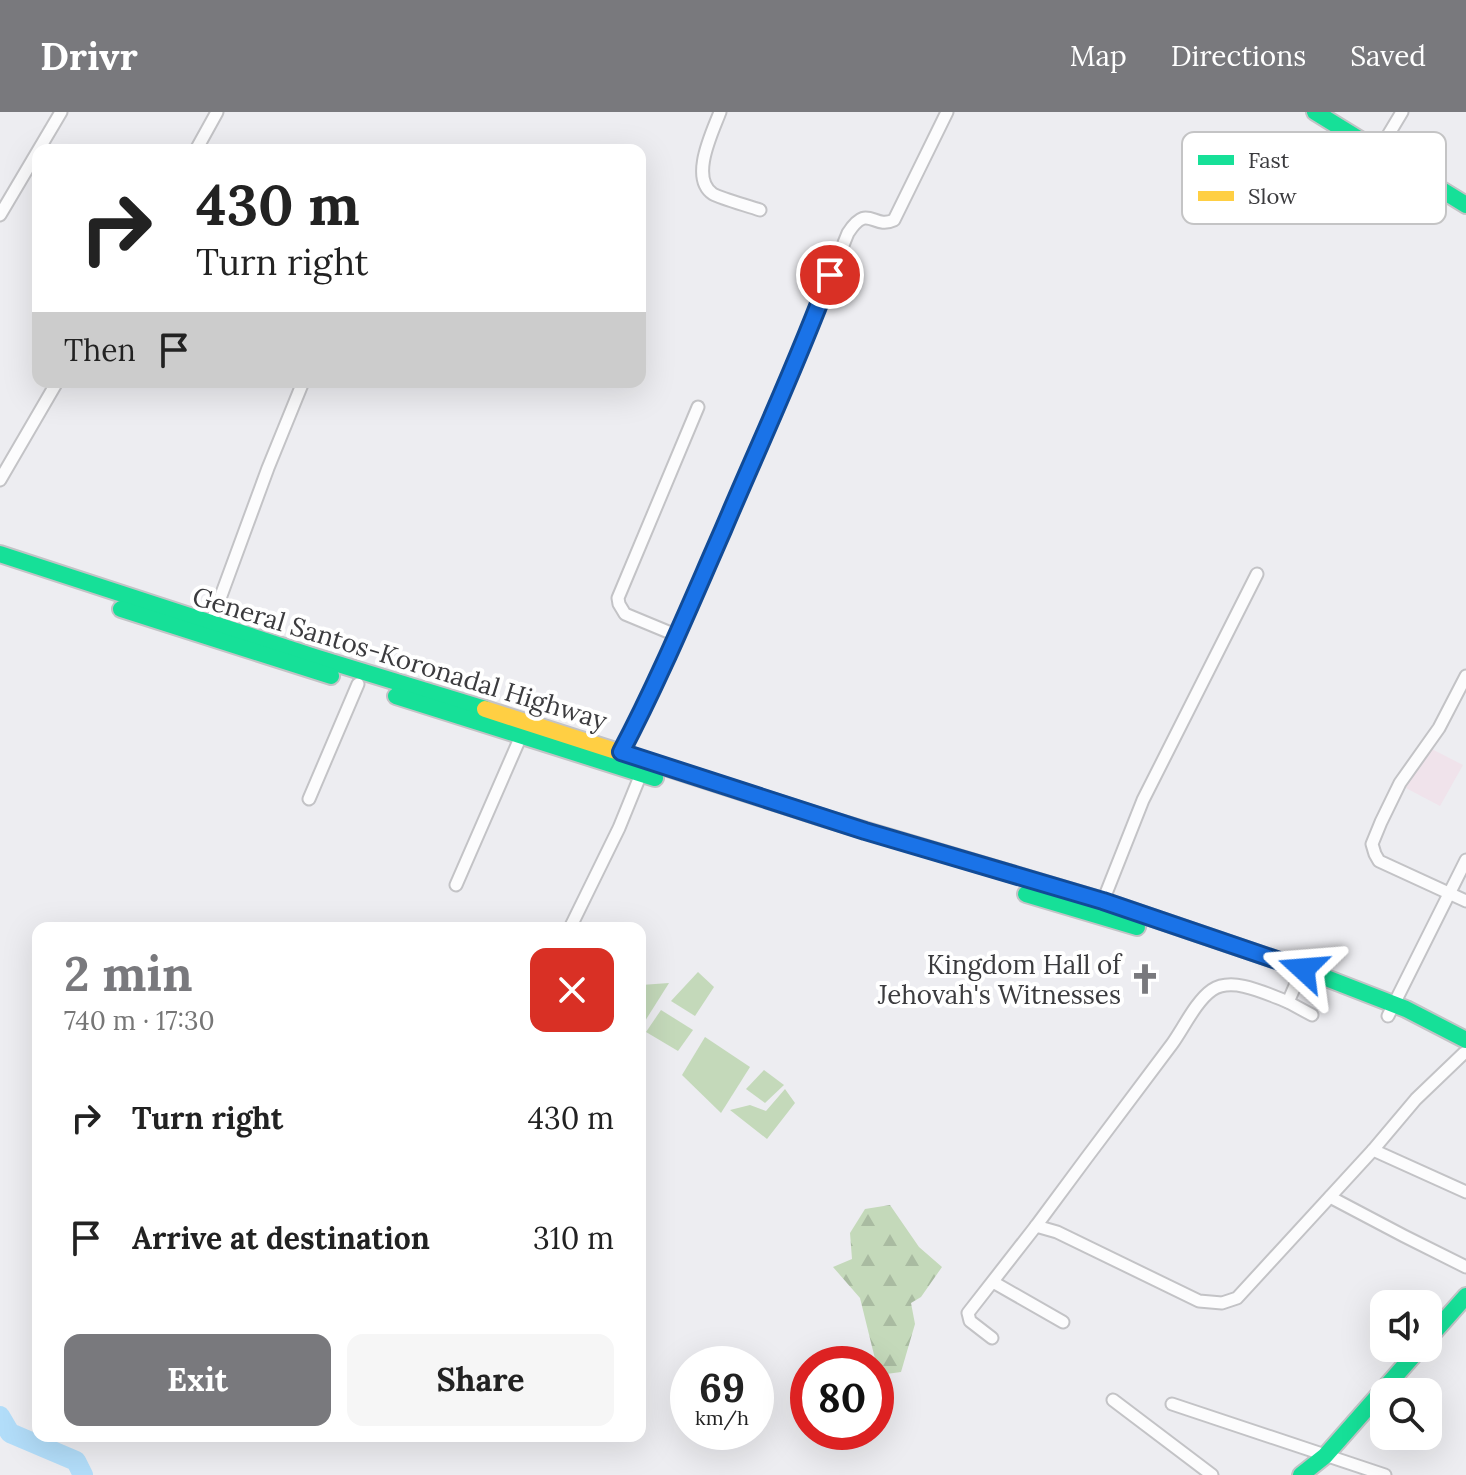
<!DOCTYPE html>
<html lang="en">
<head>
<meta charset="utf-8">
<style>
  body { margin:0; font-family:Lora,serif; background:#f6f6f6; color:#222; height:100vh; display:flex; flex-direction:column; font-size:30px; white-space:nowrap }
  * { box-sizing:border-box; margin:0 }
  p { font-size:26px; color:#767676 }
  .icon { flex:none; width:44px; height:44px; fill:none; stroke:currentColor; stroke-width:2; stroke-linecap:round; stroke-linejoin:round }
  .map { position:relative; flex:1; overflow:hidden }
  .details { position:absolute; left:32px; top:810px; width:614px; height:520px; display:flex; flex-direction:column; background:#fff; border-radius:16px; box-shadow:0 8px 32px #0002 }
  .details>* { flex:none }
  .banner { position:absolute; left:32px; top:32px; width:614px; height:244px; border-radius:16px; box-shadow:0 8px 32px #0002; background:#fff; color:#222; overflow:hidden }
  .tools { position:absolute; left:1370px; top:1178px; display:grid; gap:16px }
  .tools a { display:grid; place-items:center; width:72px; height:72px; border-radius:16px; background:#fff; box-shadow:0 8px 32px #0002; font-size:40px }
  .speed { position:absolute; left:670px; top:1234px; display:flex; gap:16px; font-size:40px; font-weight:700; text-align:center }
  .speed>* { display:grid; place-content:center; width:104px; height:104px; border-radius:50%; background:#fff; box-shadow:0 8px 32px #0002; line-height:1 }
  .speed small { font-size:20px; font-weight:400 }
  .speed .limit { border:12px solid #d22; background:#fff; color:#111 }
  .pin { position:absolute; display:grid; place-items:center; width:68px; height:68px; color:#fff; margin:-34px; border:4px solid #fff; border-radius:50%; box-shadow:0 2px 8px #0007 }
  .me { position:absolute; width:88px; margin:-44px; rotate:289deg; stroke-linejoin:round; filter:drop-shadow(0 0 6px #0008) }
  .turn { display:flex; align-items:center; gap:28px; height:168px; padding:0 32px; font-size:36px }
  .turn .icon { width:104px; height:104px; stroke-width:2.5 }
  .turn b { display:block; font-size:56px; line-height:68px }
  .then { display:flex; align-items:center; height:76px; padding:0 32px; background:#0003; gap:16px; font-size:30px }
  .round { display:grid; place-items:center; flex:none; width:84px; height:84px; border-radius:16px; background:#f6f6f6 }
  .overview { display:flex; align-items:center; justify-content:space-between; height:136px; padding:0 32px }
  h1 { font-size:48px; font-weight:800; line-height:60px; color:#79797d }
  .button { display:flex; gap:16px; margin-top:auto; padding:16px 32px }
  .button a { flex:1; height:92px; border-radius:16px; background:#79797d; color:#fff; font-size:32px; font-weight:800; line-height:92px; text-align:center }
  .button a+a { background:#f6f6f6; color:#222 }
  ul { padding:0; list-style:none }
  li { display:flex; align-items:center; gap:24px; height:120px; padding:0 32px }
  li div { flex:1 }
  li b { display:block; font-size:30px }
  li em { font-style:normal }
  header { display:flex; align-items:center; gap:48px; box-sizing:border-box; height:112px; padding:0 40px; background:#79797d; color:#fff }
  header strong { font-size:38px }
  nav { display:flex; gap:44px; margin-inline-start:auto; font-size:28px }
  .map>svg:first-child { display:block }
  .education { fill:#f0e3eb }
  .grass { fill:#c4d9ba }
  .forest { fill:url(#forest-firs) }
  .lines { fill:none; stroke-linecap:round; stroke-linejoin:round }
  .river { stroke:#b2ddf9; stroke-width:20 }
  .street-casing { stroke:#c3c3c6; stroke-width:15 }
  .fast-casing { stroke:#c3c3c6; stroke-width:20 }
  .slow-casing { stroke:#c3c3c6; stroke-width:20 }
  .street { stroke:#fcfcfd; stroke-width:11 }
  .fast { stroke:#16e098; stroke-width:16 }
  .slow { stroke:#ffcf43; stroke-width:16 }
  .route-casing { stroke:#114b97; stroke-width:20 }
  .route { stroke:#1a73e8; stroke-width:14 }
  .labels { text-anchor:middle; dominant-baseline:central; stroke-width:8; stroke-linejoin:round; paint-order:stroke }
  .street-label { font-size:26px; fill:#3b3b3e; stroke:#fff }
  .poi-label { font-size:26px; fill:#3b3b3e; stroke:#fff; text-anchor:end }
  .key { fill:#fff; stroke:#c4c4c5; stroke-width:2 }
  .key-label { font-size:22px; fill:#3b3b3e }
</style>
</head>
<body>
<header>
<strong>Drivr</strong>
<nav><a>Map</a><a>Directions</a><a>Saved</a></nav>
</header>
<div class="map">
<svg width="1466" height="1363" viewBox="0 0 1466 1363">
  <defs>
    <pattern id="forest-firs" width="22" height="20" patternUnits="userSpaceOnUse" patternTransform="scale(2)"><rect width="22" height="20" fill="#c4d9ba"/><path d="M5 1l3.5 6h-7zM16 11l3.5 6h-7z" fill="#a9bba1"/></pattern>
  </defs>
  <rect width="100%" height="100%" fill="#ededf1"/>
  <path class="education" d="M1424,633L1463,653L1440,694L1402,674Z"/>
  <g class="grass">
    <path d="M698,860L714,875L695,904L671,889Z"/>
    <path d="M669,871L640,917L641,873Z"/>
    <path d="M661,898L693,918L678,939L646,920Z"/>
    <path d="M705,925L750,955L721,1001L682,963Z"/>
    <path d="M764,958L784,973L765,991L746,977Z"/>
    <path d="M785,977L795,991L767,1027L730,998L750,993L766,999Z"/>
  </g>
  <path class="forest" d="M890,1093L919,1135L942,1155L921,1185L911,1191L915,1212L901,1260L879,1263L860,1186L833,1155L852,1147L850,1121L865,1097Z"/>
  <g class="lines">
    <path class="river" d="M0,1304L10,1321L76,1349L83,1363"/>
    <defs>
      <g id="street">
        <path d="M720,0C713,19 689,66 713,82C722,87 749,94 760,98"/>
        <path d="M196,38L217,0"/>
        <path d="M1378,40L1402,0"/>
        <path d="M0,103L61,0"/>
        <path d="M0,368L57,270"/>
        <path d="M211,511L268,356L303,270"/>
        <path d="M678,524L625,502L619,492L618,486L698,295"/>
        <path d="M1466,564L1439,616L1400,671L1381,710L1372,732L1375,742L1379,749L1466,789"/>
        <path d="M620,643L649,587L678,524L762,332L848,121C868,90 873,118 894,108L947,0"/>
        <path d="M309,687L358,572"/>
        <path d="M456,773L521,624"/>
        <path d="M1103,789L1143,688L1257,462"/>
        <path d="M570,816L619,716L643,657"/>
        <path d="M1288,890L1312,903"/>
        <path d="M1388,904L1466,748"/>
        <path d="M1464,941L1416,987L1373,1038L1466,1080"/>
        <path d="M1330,1085L1404,1124L1466,1155"/>
        <path d="M1036,1114C1081,1053 1126,993 1172,932C1183,917 1196,889 1212,878C1233,864 1267,882 1288,890L1298,867"/>
        <path d="M993,1170L1063,1210"/>
        <path d="M992,1226L970,1209L968,1201L1036,1114L1057,1120L1199,1189L1222,1191L1237,1186L1373,1038"/>
        <path d="M1113,1288L1212,1363"/>
        <path d="M1172,1292L1385,1363"/>
      </g>
      <g id="fast">
        <path d="M1315,0L1466,93"/>
        <path d="M0,442L315,545L485,597"/>
        <path d="M121,497L331,564"/>
        <path d="M396,584L655,666"/>
        <path d="M1009,761L1103,789L1303,857L1406,897L1466,928"/>
        <path d="M1026,782L1137,815"/>
        <path d="M1428,1227L1466,1184"/>
        <path d="M1301,1363L1325,1344L1420,1236"/>
      </g>
      <path id="slow" d="M485,597L827,707L1009,761"/>
    </defs>
    <use href="#street" class="street-casing"/>
    <use href="#fast" class="fast-casing"/>
    <use href="#slow" class="slow-casing"/>
    <use href="#street" class="street"/>
    <use href="#fast" class="fast"/>
    <use href="#slow" class="slow"/>
  </g>
  <g class="lines">
    <defs>
      <path id="route" d="M830,163C798,250 759,333 723,418C690,493 659,568 621,640L865,719L1103,789L1303,857"/>
    </defs>
    <use href="#route" class="route-casing"/>
    <use href="#route" class="route"/>
  </g>
  <defs>
    <symbol id="church-bare" viewBox="-9 -9 18 18"><path d="M-1.2-6h2.4v3.5h3.3v2.4h-3.3V6h-2.4V-.1h-3.3v-2.4h3.3Z" fill="#79797d" stroke="#fff" stroke-width="2.5" paint-order="stroke"/></symbol>
  </defs>
  <g fill-rule="evenodd">
    <use href="#church-bare" x="1123" y="845" width="44" height="44"/>
  </g>
  <g class="labels">
    <g class="street-label">
      <text transform="translate(400 546) rotate(17)">General Santos-Koronadal Highway</text>
    </g>
    <g class="poi-label">
      <text x="1121" y="852">Kingdom Hall of<tspan x="1121" dy="30">Jehovah's Witnesses</tspan></text>
    </g>
  </g>
  <rect x="1182" y="20" width="264" height="92" rx="12" class="key"/>
  <rect x="1198" y="43" width="36" height="10" fill="#16e098"/>
  <rect x="1198" y="79" width="36" height="10" fill="#ffcf43"/>
  <g class="key-label">
    <text x="1248" y="56">Fast</text>
    <text x="1248" y="92">Slow</text>
  </g>
</svg>
<div class="tools">
<a><svg class="icon" aria-label="sound" viewBox="0 0 24 24"><path d="M4 9h4l5-4v14l-5-4H4zM17 9q2 3 0 6"/></svg></a>
<a><svg class="icon" aria-label="search" viewBox="0 0 24 24"><circle cx="10" cy="10" r="6"/><path d="M15 15l6 6"/></svg></a>
</div>
<div class="speed"><div>69<small>km/h</small></div><div class="limit">80</div></div>
<div class="pin" style="left:830px;top:163px;background:#d93025"><svg class="icon" aria-label="arrive" viewBox="0 0 24 24"><path d="M6 21V4h12l-3 4 3 4H6"/></svg></div>
<svg class="me" style="left:1303px;top:857px" viewBox="-20 -20 40 40"><path d="M0-17L14 15 0 8-14 15z" fill="#1a73e8" stroke="#fff" stroke-width="4"/></svg>
<div class="banner">
<div class="turn"><svg class="icon" aria-label="right" viewBox="0 0 24 24"><path d="M7 20v-9h11M14 6l5 5-5 5"/></svg><div><b>430 m</b>Turn right</div></div>
<div class="then">Then<svg class="icon" aria-label="arrive" viewBox="0 0 24 24"><path d="M6 21V4h12l-3 4 3 4H6"/></svg></div>
</div>
<section class="details">
<div class="overview"><div><h1>2 min</h1><p>740 m · 17:30</p></div><a class="round" style="background:#d93025;color:#fff"><svg class="icon" aria-label="close" viewBox="0 0 24 24"><path d="M6 6l12 12M18 6L6 18"/></svg></a></div>
<ul>
<li><svg class="icon" aria-label="right" viewBox="0 0 24 24"><path d="M7 20v-9h11M14 6l5 5-5 5"/></svg><div><b>Turn right</b></div><em>430 m</em></li>
<li><svg class="icon" aria-label="arrive" viewBox="0 0 24 24"><path d="M6 21V4h12l-3 4 3 4H6"/></svg><div><b>Arrive at destination</b></div><em>310 m</em></li>
</ul>
<div class="button"><a>Exit</a><a>Share</a></div>
</section>
</div>
</body>
</html>
